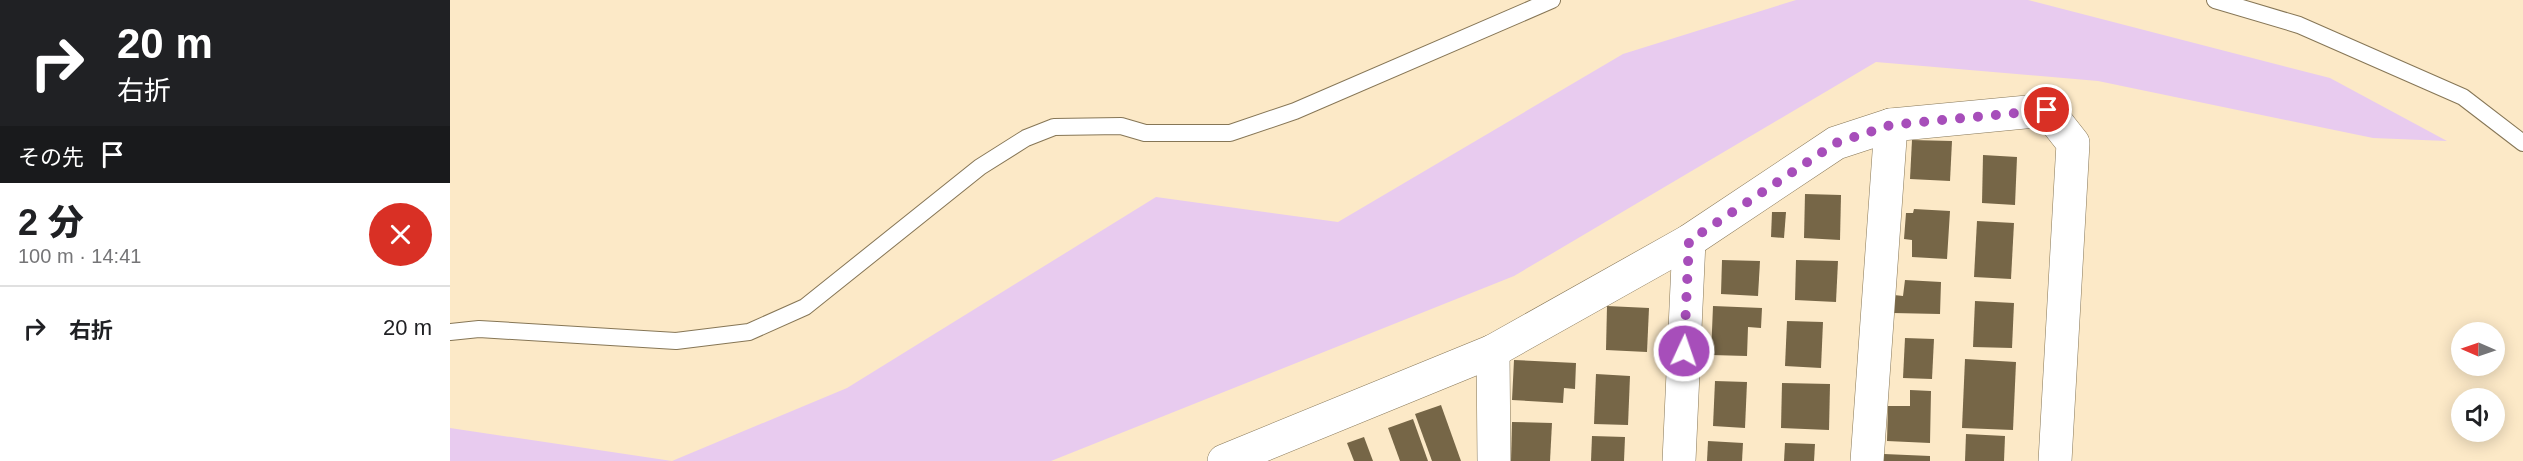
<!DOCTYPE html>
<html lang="ja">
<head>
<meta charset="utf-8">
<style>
  body { margin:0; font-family:Helvetica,"Noto Sans JP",sans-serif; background:#f6f6f6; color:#202124; height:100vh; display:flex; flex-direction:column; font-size:22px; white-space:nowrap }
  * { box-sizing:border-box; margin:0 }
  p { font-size:20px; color:#757577 }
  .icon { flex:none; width:33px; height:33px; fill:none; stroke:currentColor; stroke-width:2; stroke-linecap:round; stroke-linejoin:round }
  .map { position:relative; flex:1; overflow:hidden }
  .panel { display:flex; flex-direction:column; background:#fff; width:450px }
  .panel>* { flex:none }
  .hud { background:#202124; color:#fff; overflow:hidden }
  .needle { width:39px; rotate:272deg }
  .controls { position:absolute; left:2001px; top:322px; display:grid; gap:12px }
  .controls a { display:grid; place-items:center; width:54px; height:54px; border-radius:50%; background:#fff; box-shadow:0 3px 15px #0003; font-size:30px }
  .pin { position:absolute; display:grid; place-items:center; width:51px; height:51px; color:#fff; margin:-26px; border:3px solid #fff; border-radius:50%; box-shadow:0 2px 6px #0007 }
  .me { position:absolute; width:66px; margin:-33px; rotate:3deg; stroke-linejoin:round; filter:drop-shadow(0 0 4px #0008) }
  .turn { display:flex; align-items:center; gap:21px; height:126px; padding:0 18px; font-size:27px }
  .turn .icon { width:78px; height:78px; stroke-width:2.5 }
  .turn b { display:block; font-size:42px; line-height:51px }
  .then { display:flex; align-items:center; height:57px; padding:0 18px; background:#0003; gap:12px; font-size:22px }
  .round { display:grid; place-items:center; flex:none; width:63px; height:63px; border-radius:32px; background:#f6f6f6 }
  .summary { display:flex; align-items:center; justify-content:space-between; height:102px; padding:0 18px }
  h1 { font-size:36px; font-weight:800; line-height:45px }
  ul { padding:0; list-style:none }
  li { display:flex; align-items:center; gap:18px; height:84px; padding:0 18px; border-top:2px solid #e0e0e0 }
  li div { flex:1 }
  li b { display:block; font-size:22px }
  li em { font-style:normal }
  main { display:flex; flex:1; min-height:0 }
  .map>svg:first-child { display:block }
  .green { fill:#e8cbef }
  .building { fill:#766647 }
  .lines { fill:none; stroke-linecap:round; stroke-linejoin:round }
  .lane-casing { stroke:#867656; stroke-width:18 }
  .street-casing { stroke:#867656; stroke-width:34 }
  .lane { stroke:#fff; stroke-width:16 }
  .street { stroke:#fff; stroke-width:33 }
  .route { stroke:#a74eba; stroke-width:10; stroke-dasharray:0 18 }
</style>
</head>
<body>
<main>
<section class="panel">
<div class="hud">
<div class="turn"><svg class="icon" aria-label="right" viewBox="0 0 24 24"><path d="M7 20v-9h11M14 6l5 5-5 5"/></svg><div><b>20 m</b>右折</div></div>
<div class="then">その先<svg class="icon" aria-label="arrive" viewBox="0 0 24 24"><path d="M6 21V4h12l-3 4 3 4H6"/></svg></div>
</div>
<div class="summary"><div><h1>2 分</h1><p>100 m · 14:41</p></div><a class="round" style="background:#d93025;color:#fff"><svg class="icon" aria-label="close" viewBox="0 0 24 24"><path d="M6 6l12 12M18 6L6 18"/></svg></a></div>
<ul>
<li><svg class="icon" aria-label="right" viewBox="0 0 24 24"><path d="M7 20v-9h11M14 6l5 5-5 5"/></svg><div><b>右折</b></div><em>20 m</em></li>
</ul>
</section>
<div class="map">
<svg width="2073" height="461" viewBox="0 0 2073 461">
  <rect width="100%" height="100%" fill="#fce9c7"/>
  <path class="green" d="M1346,0H1578L1880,78L1997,141L1923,138L1648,81L1426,62L1064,276L601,461H0V428L222,461L397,388L706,197L888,222L1173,54Z"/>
  <g class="building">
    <path d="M1462,140L1502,141L1500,181L1460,179Z"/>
    <path d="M1533,155L1567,157L1565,205L1532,203Z"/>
    <path d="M1355,194L1391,195L1390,240L1354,238Z"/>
    <path d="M1464,209L1500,211L1497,259L1462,257V240L1454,239L1456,213H1463Z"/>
    <path d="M1322,212H1336L1334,238L1321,237Z"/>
    <path d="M1527,221L1564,223L1561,279L1524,277Z"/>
    <path d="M1272,260L1310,261L1308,296L1271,294Z"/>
    <path d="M1346,260L1388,261L1386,302L1345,300Z"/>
    <path d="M1455,280L1491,282L1490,314L1443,313L1444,295L1453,296Z"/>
    <path d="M1525,301L1564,303L1562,348L1523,347Z"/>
    <path d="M1157,306L1199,308L1197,352L1156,350Z"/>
    <path d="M1263,306L1312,308L1311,328L1298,327L1297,356L1261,355Z"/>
    <path d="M1337,321L1373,322L1371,368L1335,366Z"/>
    <path d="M1455,338L1484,339L1482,379L1453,378Z"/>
    <path d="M1515,359L1566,362L1563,430L1512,428Z"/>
    <path d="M1064,360L1126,363L1125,389L1114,388L1113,403L1062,400Z"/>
    <path d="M1146,374L1180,376L1178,425L1144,424Z"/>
    <path d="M1265,381L1297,382L1295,428L1263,426Z"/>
    <path d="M1332,383L1380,384L1379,430L1331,428Z"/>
    <path d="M1460,390L1481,391L1480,443L1437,441L1438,406H1460Z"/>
    <path d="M991,405L1011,461H982L965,414Z"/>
    <path d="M963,419L978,461H950L938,428Z"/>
    <path d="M1062,422L1102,423L1100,461H1061Z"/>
    <path d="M1516,434L1555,436L1554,461H1515Z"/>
    <path d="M1142,436L1175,437L1174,461H1141Z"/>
    <path d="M914,437L923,461H904L897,443Z"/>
    <path d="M1258,441L1293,443L1292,461H1257Z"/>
    <path d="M1335,443L1365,444L1364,461H1334Z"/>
    <path d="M1434,454L1480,456V461H1434Z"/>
  </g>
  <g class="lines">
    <defs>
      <g id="lane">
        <path d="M1765,0L1849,25L2013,97L2073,143"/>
        <path d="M0,332L29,329L226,341L299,332L355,307L530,167L576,138L604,127L671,126L695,133H780L845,111L1102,0"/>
      </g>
      <g id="street">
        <path d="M1043,351L1044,461"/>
        <path d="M774,461L1043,351L1239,241L1386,143L1441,125L1597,110L1623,143L1605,461"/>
        <path d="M1229,461L1239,241"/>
        <path d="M1417,461L1441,125"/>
      </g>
    </defs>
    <use href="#lane" class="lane-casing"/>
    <use href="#street" class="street-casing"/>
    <use href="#lane" class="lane"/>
    <use href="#street" class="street"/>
  </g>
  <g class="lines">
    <path class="route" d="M1234,351L1239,241L1386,143L1441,125L1597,110"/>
  </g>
</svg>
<div class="controls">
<a><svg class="needle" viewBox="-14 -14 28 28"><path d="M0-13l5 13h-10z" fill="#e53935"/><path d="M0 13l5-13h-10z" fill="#757577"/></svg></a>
<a><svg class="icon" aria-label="sound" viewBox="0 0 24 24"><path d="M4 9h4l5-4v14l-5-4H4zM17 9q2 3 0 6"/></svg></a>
</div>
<div class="pin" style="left:1597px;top:110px;background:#d93025"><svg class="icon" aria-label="arrive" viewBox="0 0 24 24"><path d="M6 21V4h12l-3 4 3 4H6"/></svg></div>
<svg class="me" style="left:1234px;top:351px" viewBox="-20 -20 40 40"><circle r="17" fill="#a74eba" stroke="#fff" stroke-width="3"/><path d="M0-11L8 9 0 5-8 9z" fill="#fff"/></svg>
</div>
</main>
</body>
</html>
